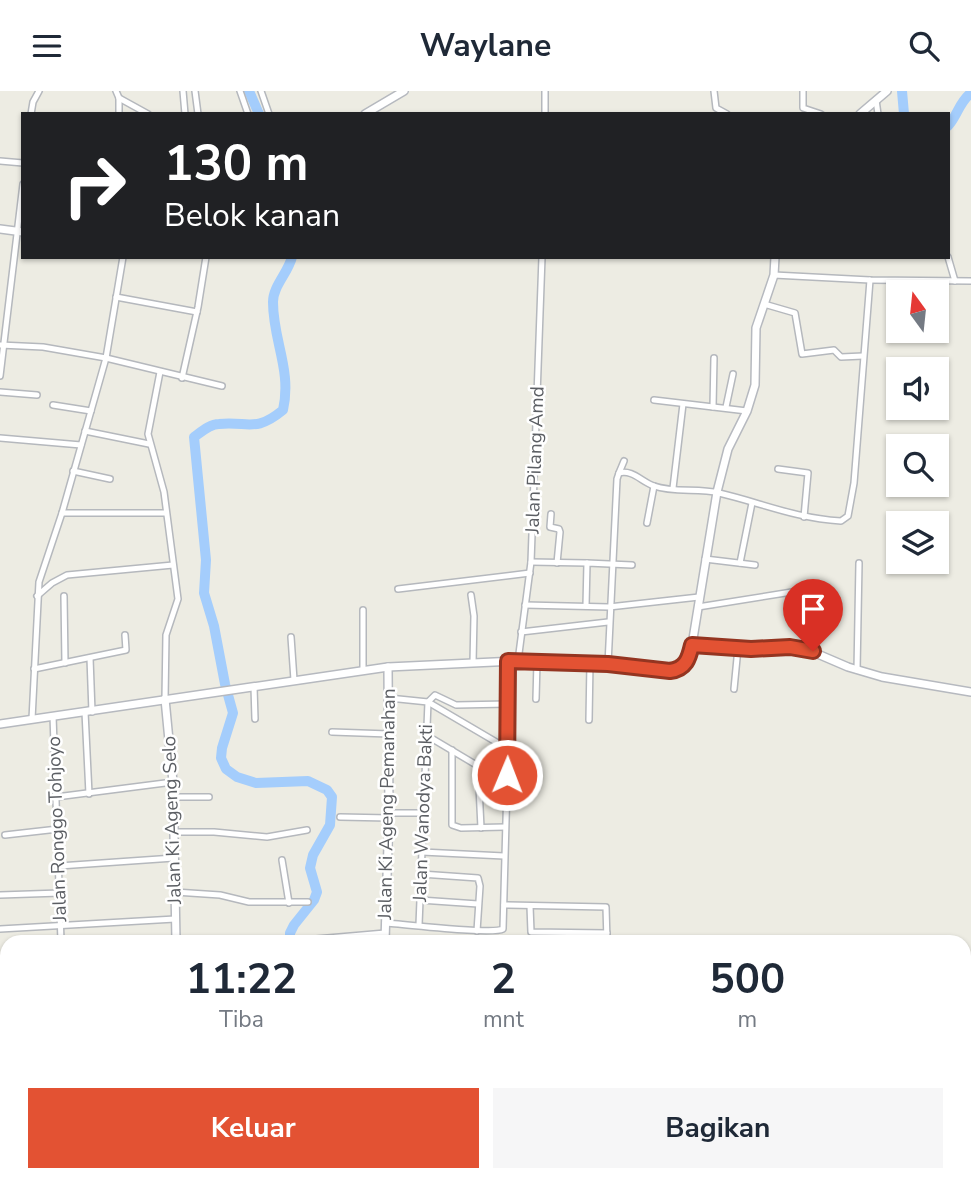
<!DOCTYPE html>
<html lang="id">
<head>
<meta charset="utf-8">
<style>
  body { margin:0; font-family:"Nunito Sans",sans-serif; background:#f6f6f7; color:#1f2937; height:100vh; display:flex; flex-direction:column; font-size:26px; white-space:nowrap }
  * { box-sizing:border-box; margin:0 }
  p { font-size:23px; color:#747a83 }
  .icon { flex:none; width:38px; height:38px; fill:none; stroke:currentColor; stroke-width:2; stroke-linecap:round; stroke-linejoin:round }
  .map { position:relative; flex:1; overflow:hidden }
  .sheet { position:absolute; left:0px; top:844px; width:971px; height:247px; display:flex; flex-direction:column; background:#fff; border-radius:21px 21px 0 0; box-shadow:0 2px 5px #0004 }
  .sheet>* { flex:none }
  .banner { position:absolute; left:21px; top:21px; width:929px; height:147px; border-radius:0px; box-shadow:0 2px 5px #0004; background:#202124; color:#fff; overflow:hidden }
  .needle { width:46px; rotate:345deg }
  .buttons { position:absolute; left:886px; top:189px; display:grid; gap:14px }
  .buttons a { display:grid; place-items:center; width:63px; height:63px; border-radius:0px; background:#fff; box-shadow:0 2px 5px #0004; font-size:35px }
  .pin { position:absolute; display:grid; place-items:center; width:60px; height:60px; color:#fff; margin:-72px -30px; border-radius:50% 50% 50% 0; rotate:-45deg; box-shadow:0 0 7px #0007 }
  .pin .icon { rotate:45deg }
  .me { position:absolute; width:77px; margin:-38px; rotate:1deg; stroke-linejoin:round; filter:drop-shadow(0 0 5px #0008) }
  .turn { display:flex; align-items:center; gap:24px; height:147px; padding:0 28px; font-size:32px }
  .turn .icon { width:91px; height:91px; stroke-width:2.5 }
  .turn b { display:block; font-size:49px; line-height:60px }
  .eta { display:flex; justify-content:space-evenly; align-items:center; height:119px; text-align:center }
  .eta b { font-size:42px; font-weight:700; line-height:49px }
  .button { display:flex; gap:14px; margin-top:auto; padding:14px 28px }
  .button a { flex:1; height:80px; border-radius:0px; background:#e35233; color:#fff; font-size:28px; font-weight:700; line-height:80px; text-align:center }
  .button a+a { background:#f6f6f7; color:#1f2937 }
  header { display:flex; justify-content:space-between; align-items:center; height:91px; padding:0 28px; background:#fff; font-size:32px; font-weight:700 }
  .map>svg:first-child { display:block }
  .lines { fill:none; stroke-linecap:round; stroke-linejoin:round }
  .river { stroke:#a4cdfc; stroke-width:10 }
  .street-casing { stroke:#b5b8bd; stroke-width:8 }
  .secondary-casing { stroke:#b6b9bf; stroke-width:10 }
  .street { stroke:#fff; stroke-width:5 }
  .secondary { stroke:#fff; stroke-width:7 }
  .route-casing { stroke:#943521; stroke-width:18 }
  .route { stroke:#e35233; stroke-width:12 }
  .labels { text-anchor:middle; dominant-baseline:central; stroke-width:5; stroke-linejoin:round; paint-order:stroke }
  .street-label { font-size:19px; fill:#5b5e63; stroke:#fff }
</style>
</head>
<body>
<header><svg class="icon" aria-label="menu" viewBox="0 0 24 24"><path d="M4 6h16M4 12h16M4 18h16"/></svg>Waylane<svg class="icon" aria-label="search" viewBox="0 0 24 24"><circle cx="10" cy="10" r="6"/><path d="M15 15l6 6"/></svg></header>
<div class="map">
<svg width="971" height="1089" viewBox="0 0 971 1089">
  <rect width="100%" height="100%" fill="#edece3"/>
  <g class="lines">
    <g class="river">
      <path d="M249,0L259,23"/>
      <path d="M902,0L904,23"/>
      <path d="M948,35C958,24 959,11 971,2"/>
      <path d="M290,850V842L294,834L314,809L317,801L310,777L313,764L330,734L332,706L327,699L308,690L256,692L237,686L226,678L221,667L222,657L233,622L225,593L214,535L204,502L206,469L194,346C201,341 210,333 219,333C249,330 255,342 283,319C292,279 273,250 273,211C273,195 288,182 292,166"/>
      <path d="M530,1083L535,1089"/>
    </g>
    <defs>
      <g id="street">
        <path d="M116,0L119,7V23"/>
        <path d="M183,0L185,23"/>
        <path d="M195,0L198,23"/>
        <path d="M240,0L248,23"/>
        <path d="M261,0L269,23"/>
        <path d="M714,0L716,17L727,23"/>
        <path d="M803,0V17L821,23"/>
        <path d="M119,7L148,23"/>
        <path d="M876,9L878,23"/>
        <path d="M31,23L33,11L39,0"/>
        <path d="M545,23V0"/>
        <path d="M0,70L23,72"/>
        <path d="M948,166L955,190"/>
        <path d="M774,184L870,189L971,190"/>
        <path d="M116,206L197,221"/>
        <path d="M764,213L795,222L802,263L834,259L841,266L863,265"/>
        <path d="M0,254L43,256L106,267L222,295"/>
        <path d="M160,281L148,343L164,401L178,508L166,544L165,608"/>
        <path d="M0,285L23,93"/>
        <path d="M182,287L198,216L206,166"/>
        <path d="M0,301L37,304"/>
        <path d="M654,309L747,320"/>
        <path d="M53,314L91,320"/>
        <path d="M713,316L714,267"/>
        <path d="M726,316L733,283"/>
        <path d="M85,340L149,353"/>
        <path d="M0,347L81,354"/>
        <path d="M778,378L808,382L804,426"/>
        <path d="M73,380L110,388"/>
        <path d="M619,382L624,370"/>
        <path d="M673,397L683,313"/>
        <path d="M62,422H165"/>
        <path d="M551,423L550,436L559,438L560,441L557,472"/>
        <path d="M647,432L654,395"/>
        <path d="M705,468L755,474"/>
        <path d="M531,471L587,472"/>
        <path d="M740,472L752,412"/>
        <path d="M398,498L530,482"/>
        <path d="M471,504L474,525L473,572"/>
        <path d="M37,505L52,492L67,484L173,474"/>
        <path d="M64,505L65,572"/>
        <path d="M525,514L609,516L699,506"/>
        <path d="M586,515L587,472L632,474"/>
        <path d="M698,516L798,500"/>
        <path d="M521,541L608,531"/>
        <path d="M291,546L294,589"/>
        <path d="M90,567L92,621"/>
        <path d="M518,570L531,471L542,166"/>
        <path d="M608,573L617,388L619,382C632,378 642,391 654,395C674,402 698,397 719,402C762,412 794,427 841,430L848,425L854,392L870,189"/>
        <path d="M34,578L126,559L125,544"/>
        <path d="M857,579L859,472"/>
        <path d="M363,580V519"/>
        <path d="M254,596L255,628"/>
        <path d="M734,598L738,557"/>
        <path d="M389,607L428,611L508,658"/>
        <path d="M536,608L537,571"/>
        <path d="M85,621L89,703"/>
        <path d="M53,625L61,850"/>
        <path d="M32,628L39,491L62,422L106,267L123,166"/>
        <path d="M589,629L590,572"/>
        <path d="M332,641L389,643"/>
        <path d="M426,644L478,675L481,737"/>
        <path d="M452,659V734L461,737L505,736"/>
        <path d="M56,706L173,691"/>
        <path d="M173,706H209"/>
        <path d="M389,722H424"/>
        <path d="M340,726L389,727"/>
        <path d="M173,741H214L267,746L307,739"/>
        <path d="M5,744L58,738"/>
        <path d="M422,761L504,765"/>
        <path d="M282,769L289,812"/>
        <path d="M59,775L174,767"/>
        <path d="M421,783L478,787L480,795L477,840"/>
        <path d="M175,801L220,804L249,811H308"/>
        <path d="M0,804L60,802"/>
        <path d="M420,809L478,813"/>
        <path d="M504,814L606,816L607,850"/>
        <path d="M530,815L531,841L607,842"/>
        <path d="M385,832C405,833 492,844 503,838L508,658V571"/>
        <path d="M419,834L428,611L435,604L456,614L508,613"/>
        <path d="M0,838L175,828"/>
        <path d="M293,850L385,842"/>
        <path d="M0,887H7"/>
        <path d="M0,936H7"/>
        <path d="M0,985H7"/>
        <path d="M0,1029H7"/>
        <path d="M0,1078H7"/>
        <path d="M64,1089V1083"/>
        <path d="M234,1089V1083"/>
        <path d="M338,1089L339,1083"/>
        <path d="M383,1089L384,1083"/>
        <path d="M651,1089V1083"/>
        <path d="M729,1089L730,1083"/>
      </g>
      <g id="secondary">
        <path d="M365,23L404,0"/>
        <path d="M860,23L887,0"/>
        <path d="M0,138L23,141"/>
        <path d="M692,554L717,401L728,358L747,320L755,294L756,237L774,184L775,166"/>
        <path d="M165,608L173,691L176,850"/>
        <path d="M0,633L388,576L518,570L608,573L676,579L687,571L692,554L806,558L848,576L882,586L971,601"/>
        <path d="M385,850L389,722L388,576"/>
        <path d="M178,1083V1089"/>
        <path d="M593,1089V1083"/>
      </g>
    </defs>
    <use href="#street" class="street-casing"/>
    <use href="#secondary" class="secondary-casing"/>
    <use href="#street" class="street"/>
    <use href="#secondary" class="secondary"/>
  </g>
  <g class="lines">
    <defs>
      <path id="route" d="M507,684L508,570L608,573L670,580C686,578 689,567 692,554L751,558L790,556L813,560"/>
    </defs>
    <use href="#route" class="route-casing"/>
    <use href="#route" class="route"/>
  </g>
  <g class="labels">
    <g class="street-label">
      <text transform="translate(535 369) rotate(-88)">Jalan Pilang Amd</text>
      <text transform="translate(387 713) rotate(-89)">Jalan Ki Ageng Pemanahan</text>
      <text transform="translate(423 722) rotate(-88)">Jalan Wanodya Bakti</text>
      <text transform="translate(172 729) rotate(-92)">Jalan Ki Ageng Selo</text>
      <text transform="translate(57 738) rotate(-92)">Jalan Ronggo Tohjoyo</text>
    </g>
  </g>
</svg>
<div class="buttons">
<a><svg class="needle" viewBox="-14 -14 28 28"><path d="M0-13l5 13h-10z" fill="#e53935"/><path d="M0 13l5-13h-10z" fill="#747a83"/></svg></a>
<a><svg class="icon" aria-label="sound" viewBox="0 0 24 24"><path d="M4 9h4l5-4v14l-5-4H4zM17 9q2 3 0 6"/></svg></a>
<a><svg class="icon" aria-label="search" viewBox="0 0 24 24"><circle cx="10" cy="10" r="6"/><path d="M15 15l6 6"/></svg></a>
<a><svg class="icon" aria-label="layers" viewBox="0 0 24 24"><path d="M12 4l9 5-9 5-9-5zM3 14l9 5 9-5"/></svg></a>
</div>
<div class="pin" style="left:813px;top:560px;background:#d93025"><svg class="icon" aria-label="arrive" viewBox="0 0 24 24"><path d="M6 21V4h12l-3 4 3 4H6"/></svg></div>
<svg class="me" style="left:507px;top:684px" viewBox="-20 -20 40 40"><circle r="17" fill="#e35233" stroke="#fff" stroke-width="3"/><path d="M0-11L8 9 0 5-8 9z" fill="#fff"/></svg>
<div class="banner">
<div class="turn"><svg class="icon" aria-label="right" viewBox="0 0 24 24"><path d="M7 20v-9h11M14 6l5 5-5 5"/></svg><div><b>130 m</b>Belok kanan</div></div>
</div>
<section class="sheet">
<div class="eta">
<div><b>11:22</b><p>Tiba</p></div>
<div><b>2</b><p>mnt</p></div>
<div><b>500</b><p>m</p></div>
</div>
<div class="button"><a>Keluar</a><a>Bagikan</a></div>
</section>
</div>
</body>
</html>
